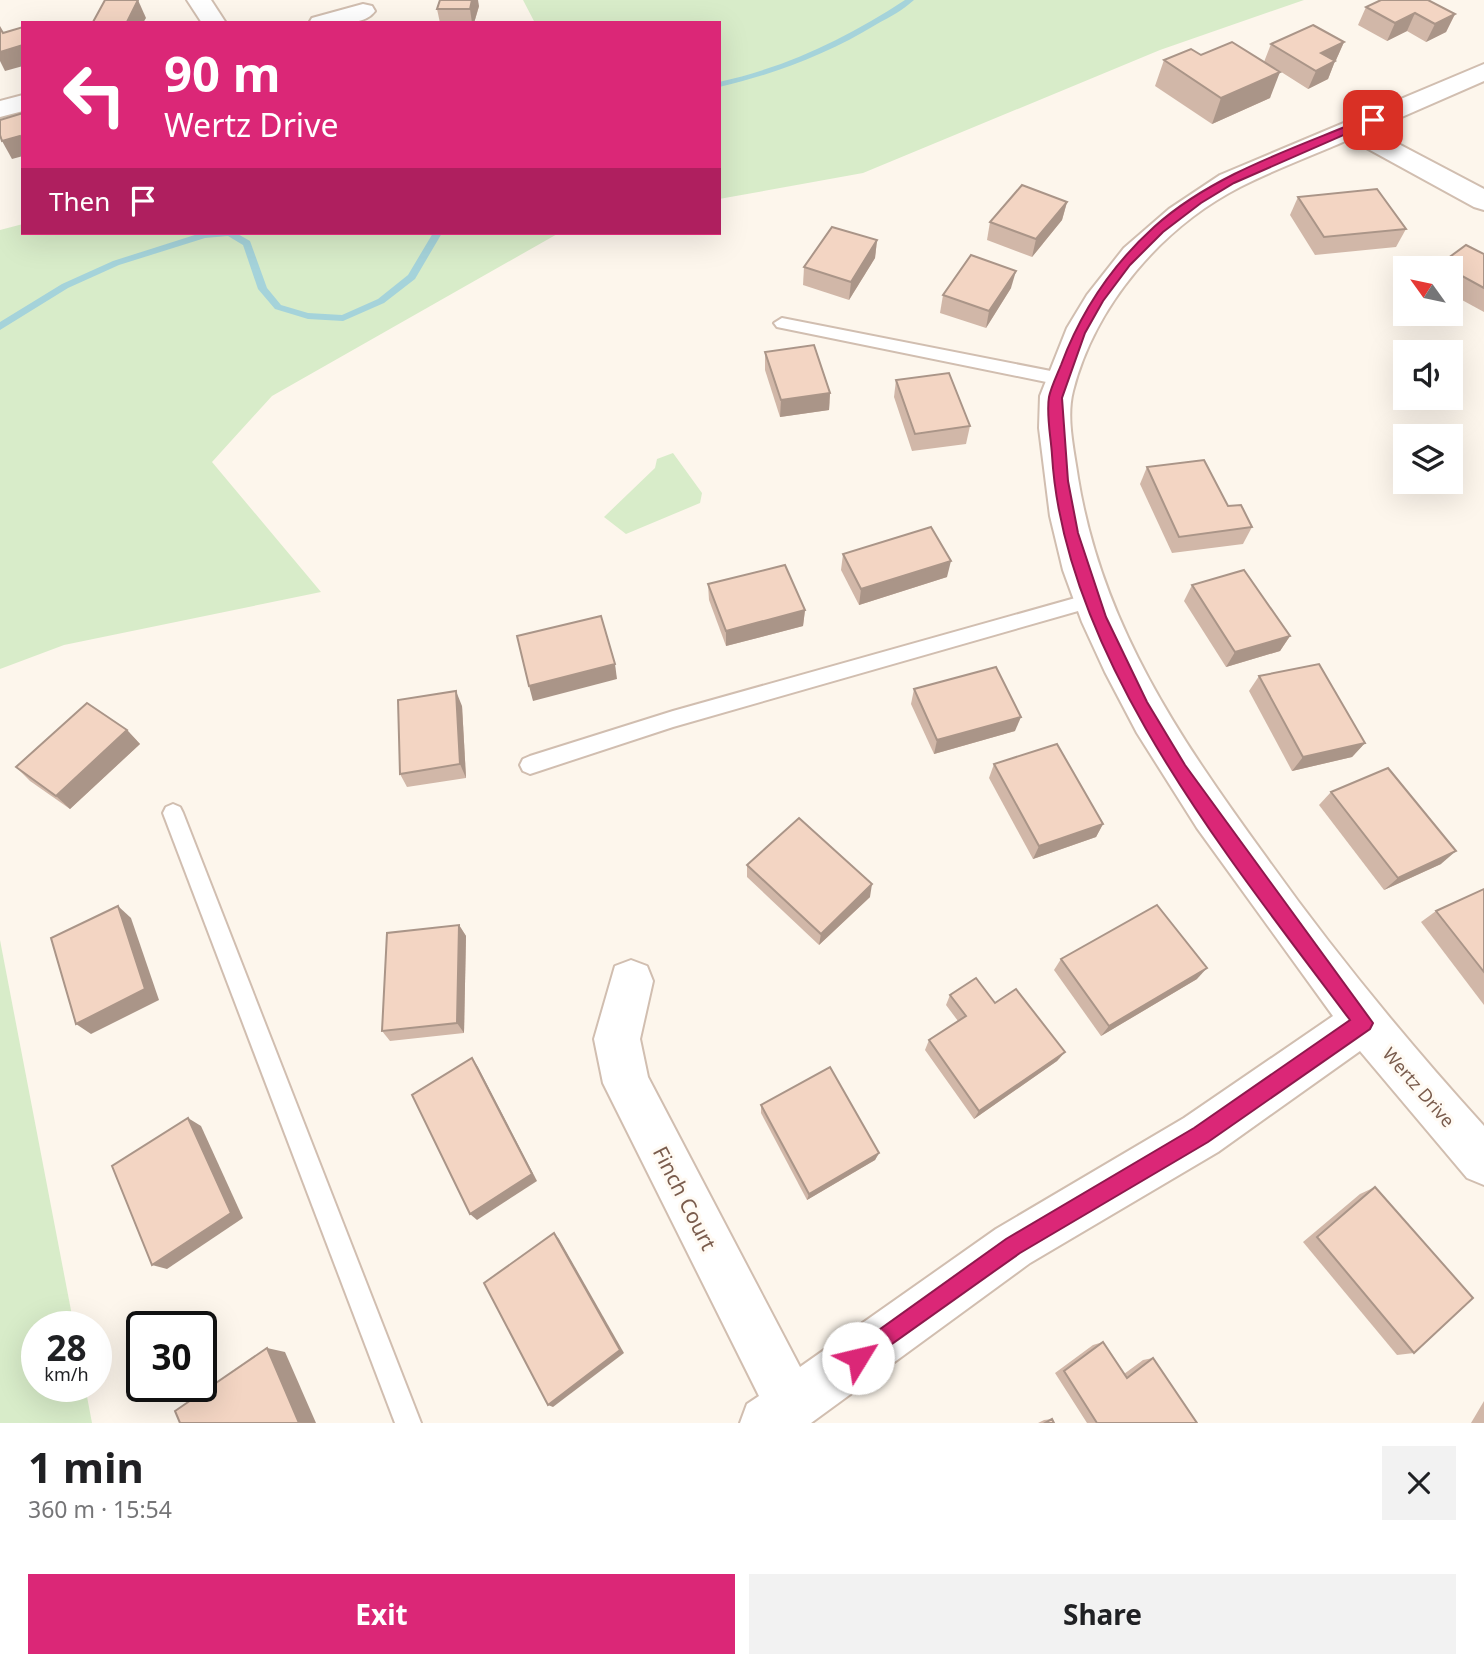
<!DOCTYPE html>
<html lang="en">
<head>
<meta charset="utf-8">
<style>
  body { margin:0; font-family:"Noto Sans",sans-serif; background:#f2f2f2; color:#202124; height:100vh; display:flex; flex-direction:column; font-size:26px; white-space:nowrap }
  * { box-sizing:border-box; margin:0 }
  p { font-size:23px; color:#757577 }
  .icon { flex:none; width:38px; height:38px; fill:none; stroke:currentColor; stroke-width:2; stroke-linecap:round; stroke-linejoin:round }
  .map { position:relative; height:1423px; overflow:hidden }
  .drawer { display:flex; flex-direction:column; background:#fff; flex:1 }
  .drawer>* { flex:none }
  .hud { position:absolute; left:21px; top:21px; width:700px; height:214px; border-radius:0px; box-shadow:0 7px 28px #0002; background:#db2777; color:#fff; overflow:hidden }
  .needle { width:46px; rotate:303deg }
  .tools { position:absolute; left:1393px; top:256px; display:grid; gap:14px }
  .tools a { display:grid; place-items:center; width:70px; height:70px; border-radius:0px; background:#fff; box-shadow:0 7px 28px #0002; font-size:35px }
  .speed { position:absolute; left:21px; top:1311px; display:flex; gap:14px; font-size:35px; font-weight:700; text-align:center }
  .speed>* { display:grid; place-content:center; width:91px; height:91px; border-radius:50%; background:#fff; box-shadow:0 7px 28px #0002; line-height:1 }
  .speed small { font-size:18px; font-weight:400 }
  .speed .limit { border:4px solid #111; border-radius:10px; background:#fff; color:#111 }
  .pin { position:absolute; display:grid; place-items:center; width:60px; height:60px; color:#fff; margin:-30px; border-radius:14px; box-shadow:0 4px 10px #0006 }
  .me { position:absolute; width:77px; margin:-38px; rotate:54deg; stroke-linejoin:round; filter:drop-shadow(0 0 5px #0008) }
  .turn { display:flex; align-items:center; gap:24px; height:147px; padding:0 28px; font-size:32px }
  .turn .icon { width:91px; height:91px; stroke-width:2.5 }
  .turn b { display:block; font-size:49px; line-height:60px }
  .then { display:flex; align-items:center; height:66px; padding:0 28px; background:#0003; gap:14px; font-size:26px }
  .round { display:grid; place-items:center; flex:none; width:74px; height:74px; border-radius:0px; background:#f2f2f2 }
  .summary { display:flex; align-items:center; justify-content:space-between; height:119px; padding:0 28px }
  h1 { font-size:42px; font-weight:700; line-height:52px }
  .cta { display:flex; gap:14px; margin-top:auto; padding:14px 28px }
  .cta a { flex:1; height:80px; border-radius:0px; background:#db2777; color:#fff; font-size:28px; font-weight:700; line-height:80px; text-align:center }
  .cta a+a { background:#f2f2f2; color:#202124 }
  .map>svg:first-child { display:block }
  .green { fill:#d8ecc9 }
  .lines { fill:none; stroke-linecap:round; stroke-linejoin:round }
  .stream { fill:#a5d3da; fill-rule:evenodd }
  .service-casing { stroke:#d1beb0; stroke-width:4 }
  .minor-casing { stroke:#d1beb0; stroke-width:4 }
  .service { fill:#fff; fill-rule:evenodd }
  .minor { fill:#fff; fill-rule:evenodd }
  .wall { fill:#d1b7a8 }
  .shaded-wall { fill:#aa9588 }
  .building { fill:#f3d5c3; stroke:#aa9588; stroke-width:2 }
  .route { fill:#db2777; stroke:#8e194d; stroke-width:2 }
  .labels { text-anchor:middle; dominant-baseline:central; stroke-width:6; stroke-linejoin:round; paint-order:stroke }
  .street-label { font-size:18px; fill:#7a5c4d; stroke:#fffaf3 }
  .near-street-label { font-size:21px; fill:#7a5c4d; stroke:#fffaf3 }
</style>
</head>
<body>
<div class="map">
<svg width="1484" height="1423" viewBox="0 0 1484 1423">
  <rect width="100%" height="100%" fill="#fdf6ec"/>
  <g class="green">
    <path d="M523,0H1304L1160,50L863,173L719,199V23H535Z"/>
    <path d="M23,224V233H559L272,396L212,462L321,592L64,645L0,669V230Z"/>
    <path d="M673,453L702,493L700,503L626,534L604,517L655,468L657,459Z"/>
    <path d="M0,940L74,1326H37V1386H85L92,1423H0Z"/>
  </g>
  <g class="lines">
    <g class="stream">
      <path d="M905,0H914C903,10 890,17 877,24C828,54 775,74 719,87V82C787,67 847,38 905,0Z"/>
      <path d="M201,233H236L250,241L267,288L281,305L308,313L342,315L378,299L408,275L433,233H442L415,279L384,303L343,321L308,319L275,309L258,289L243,245L228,236L205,238L119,265L68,288L0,330V322L62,284L113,261Z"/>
    </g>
    <defs>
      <g id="service">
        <path d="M782,318L1061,373L1069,379L1061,385L777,327L774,323Z"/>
        <path d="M1093,593L1099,595L1102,600L1099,605L673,727L530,774L523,771L520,765L523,759L530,756L673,711Z"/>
        <path d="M173,804L180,807L183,813L421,1423H395L163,813L166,807Z"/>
      </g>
      <g id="minor">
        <path d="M187,0H211L226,23H202Z"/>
        <path d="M363,4L372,6L375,11C363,28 327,23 309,23L312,18Z"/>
        <path d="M1484,64V81L1372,130L1484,189V210L1474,207L1350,139C1314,155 1275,169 1240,187C1162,227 1095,305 1073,391C1066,418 1074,450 1078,478C1102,625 1180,739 1266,857C1333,951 1406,1040 1484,1126V1185L1467,1178L1360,1051L1218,1152L1030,1263L811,1423H740L747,1404L759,1396L603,1083L594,1039L615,966L631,960L647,966L653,981L640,1039L648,1077L800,1367L996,1229L1184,1118L1333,1016L1197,828L1137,733L1105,672L1082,622L1063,570L1050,516L1039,428L1040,396L1067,328L1087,295L1124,248L1169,209L1220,175Z"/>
        <path d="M23,95V111L0,117V101Z"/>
      </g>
    </defs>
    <use href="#service" class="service-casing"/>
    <use href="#minor" class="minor-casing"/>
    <use href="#service" class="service"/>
    <use href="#minor" class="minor"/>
  </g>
  <g class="wall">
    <path d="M479,6L474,23H440L437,9Z"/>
    <path d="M1366,7L1455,14L1446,32L1426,42L1407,31L1387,41L1358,25Z"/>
    <path d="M1344,42L1336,60L1335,61L1328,79L1308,89L1275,68L1270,98L1212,124L1155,86L1164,60L1201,55L1264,62L1271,44Z"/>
    <path d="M1298,197L1406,229L1396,247L1315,255L1290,215Z"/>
    <path d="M1067,202L1062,220L1032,257L987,240L990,222Z"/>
    <path d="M877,240L875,258L849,300L803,285L804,267Z"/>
    <path d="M1484,254V312L1451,294V268H1438L1440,264Z"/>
    <path d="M1011,288L986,328L940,313L943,295Z"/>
    <path d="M765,352L830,393L829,410L780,417L765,370Z"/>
    <path d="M896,380L970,426L966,444L912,451L894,397Z"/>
    <path d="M1147,467L1228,506L1252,527L1243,544L1172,553L1140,484Z"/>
    <path d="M843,554L947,577L859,605L841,570Z"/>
    <path d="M708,584L805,610L803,626L726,646L709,600Z"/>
    <path d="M1192,585L1290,636L1280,651L1226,667L1184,601Z"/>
    <path d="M1259,676L1365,743L1352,757L1292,771L1249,691Z"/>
    <path d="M914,689L1015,731L934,754L911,704Z"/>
    <path d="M462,706L466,778L407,787L400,774Z"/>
    <path d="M127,730L140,744L70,809L30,781L16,767Z"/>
    <path d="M994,764L1103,824L1096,837L1033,859L989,778Z"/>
    <path d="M1331,792L1441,864L1384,890L1319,805Z"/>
    <path d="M747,865L870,897L819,945L747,877Z"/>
    <path d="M1484,889V1005L1421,922L1436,911Z"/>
    <path d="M459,925L466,936L464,1033L390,1041L382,1031Z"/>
    <path d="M1061,959L1197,979L1101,1036L1054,970Z"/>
    <path d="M950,995L995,1003L1065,1052L1057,1061L974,1119L925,1050L929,1040L958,1021L946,1005Z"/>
    <path d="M761,1105L879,1153L875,1160L807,1200L761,1113Z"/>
    <path d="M1375,1187L1414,1353L1397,1355L1303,1242L1360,1194Z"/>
    <path d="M1103,1342L1124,1374L1143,1360L1153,1358L1197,1423H1087L1055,1373L1093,1345Z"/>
    <path d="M1484,1401V1423H1471Z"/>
    <path d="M1052,1419L1054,1423H1038L1044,1420Z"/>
  </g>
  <g class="shaded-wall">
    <path d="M138,0L146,18L143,23H127Z"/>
    <path d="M472,0H478L479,6L474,23H472L470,9Z"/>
    <path d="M1415,13L1407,31L1387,41L1395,23Z"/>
    <path d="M1455,14L1446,32L1426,42L1435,24Z"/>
    <path d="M1344,42L1336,60L1313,71L1321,53Z"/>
    <path d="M23,45V66L5,71L0,61V52Z"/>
    <path d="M1335,61L1328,79L1308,89L1316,71Z"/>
    <path d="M1280,72L1270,98L1212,124L1221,98Z"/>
    <path d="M20,136L23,142V156L12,159L2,141Z"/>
    <path d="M1067,202L1062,220L1032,257L1036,239Z"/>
    <path d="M877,240L875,258L849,300L851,282Z"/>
    <path d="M1016,271L1011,288L986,328L989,311Z"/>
    <path d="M830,393L829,410L780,417L781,400Z"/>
    <path d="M951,561L947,577L859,605L861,589Z"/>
    <path d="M805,610L803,626L726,646V631Z"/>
    <path d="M1290,636L1280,651L1226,667L1235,652Z"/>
    <path d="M615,664L617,679L533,701L529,686Z"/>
    <path d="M456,691L462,706L466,778L460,764Z"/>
    <path d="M1021,717L1015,731L934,754L937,740Z"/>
    <path d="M127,730L140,744L70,809L56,796Z"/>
    <path d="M1365,743L1352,757L1292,771L1303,757Z"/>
    <path d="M1103,824L1096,837L1033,859L1039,846Z"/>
    <path d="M1456,851L1441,864L1384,890L1398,878Z"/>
    <path d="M872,884L870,897L819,945L821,934Z"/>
    <path d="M118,906L131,918L159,1000L91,1034L76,1024Z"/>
    <path d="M459,925L466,936L464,1033L457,1023Z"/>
    <path d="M1207,968L1197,979L1101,1036L1109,1026Z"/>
    <path d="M1065,1052L1057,1061L974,1119L979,1111Z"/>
    <path d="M472,1058L478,1067L537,1181L477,1220L470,1214Z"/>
    <path d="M188,1118L201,1126L243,1218L167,1269L152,1265Z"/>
    <path d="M879,1153L875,1160L807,1200L809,1194Z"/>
    <path d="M554,1233L559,1239L624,1353L553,1407L548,1405Z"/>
    <path d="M267,1348L285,1352L316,1423H299Z"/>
  </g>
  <g class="building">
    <path d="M105,0H138L127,22H93Z"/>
    <path d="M440,0H472L470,9H437Z"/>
    <path d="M1381,0H1428L1455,14L1435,24L1415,13L1395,23L1366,7Z"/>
    <path d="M1313,25L1344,42L1321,53L1335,61L1316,71L1271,44Z"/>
    <path d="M23,27V45L0,52V28L3,33Z"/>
    <path d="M1232,42L1280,72L1221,98L1164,60L1191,49L1201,55Z"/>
    <path d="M23,113V143L20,136L2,141L0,135V120Z"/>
    <path d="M1022,185L1067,202L1036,239L990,222Z"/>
    <path d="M1377,189L1406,229L1324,237L1298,197Z"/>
    <path d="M832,227L877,240L851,282L804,267Z"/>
    <path d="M1466,245L1484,254V288L1451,270V268H1447L1440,264Z"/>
    <path d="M971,255L1016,271L989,311L943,295Z"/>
    <path d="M814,345L830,393L781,400L765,352Z"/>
    <path d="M949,373L970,426L915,434L896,380Z"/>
    <path d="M1204,460L1228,506L1241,505L1252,527L1179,537L1147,467Z"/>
    <path d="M931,527L951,561L861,589L843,554Z"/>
    <path d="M785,565L805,610L726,631L708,584Z"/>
    <path d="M1244,570L1290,636L1235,652L1192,585Z"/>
    <path d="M601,616L615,664L529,686L517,636Z"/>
    <path d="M1319,664L1365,743L1303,757L1259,676Z"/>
    <path d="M996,667L1021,717L937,740L914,689Z"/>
    <path d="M456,691L460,764L400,774L398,700Z"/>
    <path d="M87,703L127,730L56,796L16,767Z"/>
    <path d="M1057,744L1103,824L1039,846L994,764Z"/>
    <path d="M1388,768L1456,851L1398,878L1331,792Z"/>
    <path d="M799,818L872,884L821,934L747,865Z"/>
    <path d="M1484,889V972L1436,911Z"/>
    <path d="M1157,905L1207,968L1109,1026L1061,959Z"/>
    <path d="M118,906L145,989L76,1024L51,938Z"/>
    <path d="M459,925L457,1023L382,1031L387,933Z"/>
    <path d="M976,978L995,1003L1016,989L1065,1052L979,1111L929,1040L966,1016L950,995Z"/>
    <path d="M472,1058L532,1174L470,1214L412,1095Z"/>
    <path d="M830,1067L879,1153L809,1194L761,1105Z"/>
    <path d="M188,1118L231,1213L152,1265L112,1166Z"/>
    <path d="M1375,1187L1473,1298L1414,1353L1317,1237Z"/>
    <path d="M554,1233L620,1350L548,1405L484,1283Z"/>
    <path d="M1103,1342L1127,1378L1153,1358L1197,1423H1097L1064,1371Z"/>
    <path d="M267,1348L299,1423H180L175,1411Z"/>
    <path d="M1052,1419L1054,1423H1045Z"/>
  </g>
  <path class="route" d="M1369,117L1378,120L1234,183L1201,203L1163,232L1130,265L1103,301L1085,333L1062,398L1068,481L1078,533L1106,617L1147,702L1185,765L1373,1023L1370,1029L1208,1142L1020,1253L858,1368L851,1365L848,1358L851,1350L1006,1239L1194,1128L1350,1020C1232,862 1064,659 1052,455C1051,437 1046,415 1049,397C1051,387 1057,375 1061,365C1081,311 1111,266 1154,227C1214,173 1296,148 1369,117Z"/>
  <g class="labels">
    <g class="street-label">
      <text transform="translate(1419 1087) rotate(49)">Wertz Drive</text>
    </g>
    <g class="near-street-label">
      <text transform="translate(685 1198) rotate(63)">Finch Court</text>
    </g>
  </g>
</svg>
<div class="tools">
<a><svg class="needle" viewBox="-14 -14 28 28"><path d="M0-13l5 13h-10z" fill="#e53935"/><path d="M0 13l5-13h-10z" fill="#757577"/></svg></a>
<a><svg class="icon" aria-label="sound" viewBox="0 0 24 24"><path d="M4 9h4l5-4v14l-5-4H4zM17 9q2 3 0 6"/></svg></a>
<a><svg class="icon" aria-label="layers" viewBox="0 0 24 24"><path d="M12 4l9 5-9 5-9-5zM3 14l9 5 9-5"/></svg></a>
</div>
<div class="speed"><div>28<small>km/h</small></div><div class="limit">30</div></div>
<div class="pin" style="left:1373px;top:120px;background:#d93025"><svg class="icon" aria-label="arrive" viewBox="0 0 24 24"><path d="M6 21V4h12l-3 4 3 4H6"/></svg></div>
<svg class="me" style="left:858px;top:1358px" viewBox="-20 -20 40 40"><circle r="19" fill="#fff"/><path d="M0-13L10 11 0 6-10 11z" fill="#db2777"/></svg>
<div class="hud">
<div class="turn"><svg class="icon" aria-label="left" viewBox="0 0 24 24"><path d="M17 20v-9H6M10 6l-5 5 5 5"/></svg><div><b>90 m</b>Wertz Drive</div></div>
<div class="then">Then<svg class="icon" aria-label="arrive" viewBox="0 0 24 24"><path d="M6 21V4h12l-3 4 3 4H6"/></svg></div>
</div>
</div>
<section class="drawer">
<div class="summary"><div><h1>1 min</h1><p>360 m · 15:54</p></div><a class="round"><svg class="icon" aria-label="close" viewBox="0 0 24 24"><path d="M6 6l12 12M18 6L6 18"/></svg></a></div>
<div class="cta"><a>Exit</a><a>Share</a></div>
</section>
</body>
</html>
